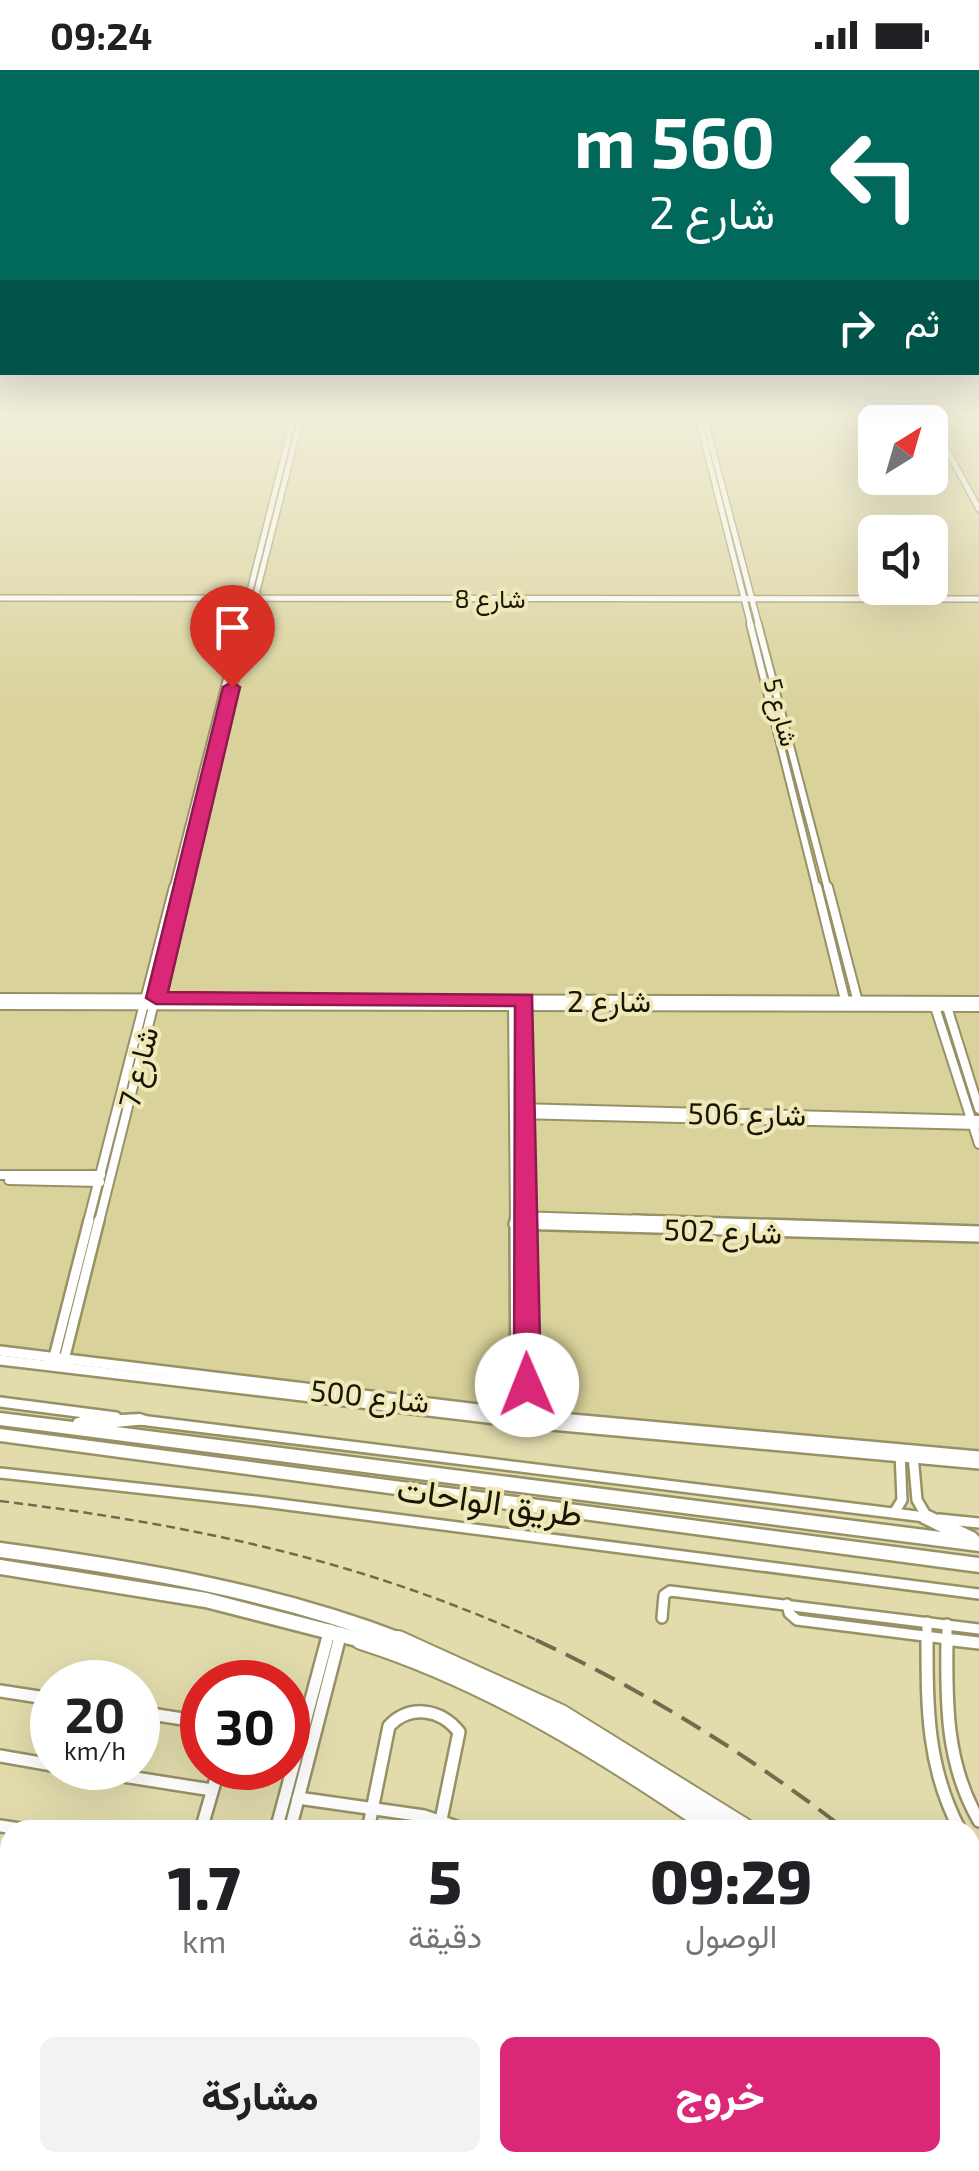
<!DOCTYPE html>
<html lang="ar">
<head>
<meta charset="utf-8">
<style>
  body { margin:0; font-family:"Exo 2",Vazirmatn,sans-serif; background:#f2f2f2; color:#202124; direction:rtl; height:100vh; display:flex; flex-direction:column; font-size:38px; white-space:nowrap }
  * { box-sizing:border-box; margin:0 }
  p { font-size:32px; color:#757577 }
  .icon { flex:none; width:55px; height:55px; fill:none; stroke:currentColor; stroke-width:2; stroke-linecap:round; stroke-linejoin:round }
  .map { position:relative; flex:1; overflow:hidden; direction:ltr }
  .panel { position:absolute; left:0px; top:1750px; width:980px; height:352px; display:flex; flex-direction:column; background:#fff; border-radius:30px 30px 0 0; box-shadow:0 10px 40px #0002; direction:rtl }
  .panel>* { flex:none }
  .guide { position:absolute; left:0px; top:0px; width:980px; height:305px; box-shadow:0 10px 40px #0002; direction:rtl; background:#00695c; color:#fff; overflow:hidden }
  .needle { width:65px; rotate:37deg }
  .tools { position:absolute; left:858px; top:335px; display:grid; gap:20px }
  .tools a { display:grid; place-items:center; width:90px; height:90px; border-radius:15px; background:#fff; box-shadow:0 10px 40px #0002; font-size:50px }
  .speed { position:absolute; left:30px; top:1590px; display:flex; gap:20px; font-size:50px; font-weight:700; text-align:center }
  .speed>* { display:grid; place-content:center; width:130px; height:130px; border-radius:50%; background:#fff; box-shadow:0 10px 40px #0002; line-height:1 }
  .speed small { font-size:25px; font-weight:400 }
  .speed .limit { border:15px solid #d22; background:#fff; color:#111 }
  .pin { position:absolute; display:grid; place-items:center; width:85px; height:85px; color:#fff; margin:-102px -42px; border-radius:50% 50% 50% 0; rotate:-45deg; box-shadow:0 0 10px #0007 }
  .pin .icon { rotate:45deg }
  .me { position:absolute; width:110px; margin:-55px; rotate:359deg; stroke-linejoin:round; filter:drop-shadow(0 0 8px #0008) }
  .turn { display:flex; align-items:center; gap:35px; height:210px; padding:0 40px; font-size:45px }
  .turn .icon { width:130px; height:130px; stroke-width:2.5 }
  .turn b { display:block; font-size:70px; line-height:85px }
  .then { display:flex; align-items:center; height:95px; padding:0 40px; background:#0003; gap:20px; font-size:38px }
  .eta { display:flex; justify-content:space-evenly; align-items:center; height:170px; text-align:center }
  .eta b { font-size:60px; font-weight:800; line-height:70px }
  .primary-button { display:flex; gap:20px; margin-top:auto; padding:20px 40px }
  .primary-button a { flex:1; height:115px; border-radius:15px; background:#db2777; color:#fff; font-size:40px; font-weight:800; line-height:115px; text-align:center }
  .primary-button a+a { background:#f2f2f2; color:#202124 }
  .status { display:flex; justify-content:space-between; align-items:center; height:70px; padding:0 50px; background:#fff; direction:ltr }
  .status svg { height:28px; fill:currentColor }
  .map>svg:first-child { display:block }
  .built { fill:#d9d29b; fill-rule:evenodd }
  .lines { fill:none; stroke-linecap:round; stroke-linejoin:round }
  .street-far4-casing { stroke:#979165; stroke-width:8 }
  .street-far3-casing { stroke:#979165; stroke-width:10 }
  .street-far2-casing { stroke:#979165; stroke-width:12 }
  .street-far1-casing { stroke:#979165; stroke-width:14 }
  .street-casing { stroke:#979165; stroke-width:16 }
  .secondary-far1-casing { stroke:#979165; stroke-width:19 }
  .secondary-casing { stroke:#979165; stroke-width:22 }
  .highway-casing { stroke:#979165; stroke-width:5 }
  .street-far4 { stroke:#fff; stroke-width:5 }
  .street-far3 { stroke:#fff; stroke-width:6 }
  .street-far2 { stroke:#fff; stroke-width:8 }
  .street-far1 { stroke:#fff; stroke-width:9 }
  .street { stroke:#fff; stroke-width:11 }
  .secondary-far1 { stroke:#fff; stroke-width:14 }
  .secondary { stroke:#fff; stroke-width:18 }
  .highway { fill:#fff; fill-rule:evenodd }
  .rail-far1 { stroke:#706c4e; stroke-width:2.5; stroke-dasharray:9 5; stroke-linecap:butt }
  .rail { stroke:#706c4e; stroke-width:4; stroke-dasharray:22 11; stroke-linecap:butt }
  .route { fill:#db2777; stroke:#8e194d; stroke-width:2.5 }
  .labels { text-anchor:middle; dominant-baseline:central; stroke-width:8; stroke-linejoin:round; paint-order:stroke }
  .far-street-label { font-size:25px; fill:#181605; stroke:#efe9ba }
  .street-label { font-size:30px; fill:#181605; stroke:#efe9ba }
  .near-street-label { font-size:35px; fill:#181605; stroke:#efe9ba }
</style>
</head>
<body>
<div class="status"><b>09:24</b><svg viewBox="0 0 49 12"><path d="M0 12V9h3v3zM5 12V6h3v6zM10 12V3h3v9zM15 12V0h3v12zM26 1h20v11H26zM47 4h2v5h-2z"/></svg></div>
<div class="map">
<svg width="979" height="2101" viewBox="0 0 979 2101">
  <rect width="100%" height="100%" fill="#e2dcad"/>
  <path class="built" d="M0,347H979V1385L533,1343L0,1284ZM875,352H930V408H875ZM875,462H930V518H875Z"/>
  <g class="lines">
    <defs>
      <g id="street-far4">
        <path d="M698,347L751,556"/>
        <path d="M704,347L759,556"/>
        <path d="M929,347L979,439"/>
        <path d="M0,528L979,529"/>
        <path d="M241,556L294,347"/>
        <path d="M248,556L301,347"/>
      </g>
      <g id="street-far3">
        <path d="M750,554L817,820"/>
        <path d="M758,554L828,820"/>
        <path d="M173,820L241,554"/>
        <path d="M182,820L249,554"/>
      </g>
      <g id="street-far2">
        <path d="M817,817L846,934"/>
        <path d="M828,817L858,932"/>
        <path d="M0,928L979,931"/>
        <path d="M525,932L527,1152"/>
        <path d="M0,935L979,937"/>
        <path d="M513,936L515,1152"/>
        <path d="M935,937L979,1074"/>
        <path d="M947,937L979,1039"/>
        <path d="M516,1038L979,1050"/>
        <path d="M516,1044L979,1055"/>
        <path d="M0,1105H101"/>
        <path d="M9,1110L100,1112"/>
        <path d="M515,1146L711,1152"/>
        <path d="M88,1152L174,817"/>
        <path d="M99,1152L183,817"/>
      </g>
      <g id="street-far1">
        <path d="M515,1150L516,1347"/>
        <path d="M527,1150L528,1348"/>
        <path d="M634,1150L979,1161"/>
        <path d="M514,1154L979,1167"/>
        <path d="M0,1281L528,1345L979,1386"/>
        <path d="M0,1290L529,1353L979,1394"/>
        <path d="M53,1291L89,1150"/>
        <path d="M63,1294L99,1150"/>
        <path d="M0,1332L116,1347"/>
        <path d="M140,1350L925,1447"/>
        <path d="M913,1385L917,1430L927,1447"/>
        <path d="M0,1403L256,1431L979,1524"/>
        <path d="M894,1443L902,1430L900,1383"/>
        <path d="M939,1449L979,1453"/>
        <path d="M787,1534L789,1543L797,1550L972,1572"/>
        <path d="M662,1548L664,1525L670,1521L979,1559"/>
        <path d="M927,1552V1572"/>
        <path d="M326,1572L330,1559"/>
        <path d="M338,1572L340,1566"/>
        <path d="M947,1572V1554"/>
      </g>
      <g id="street">
        <path d="M927,1570C927,1638 927,1698 960,1760"/>
        <path d="M947,1570C946,1634 946,1694 979,1751"/>
        <path d="M953,1570L979,1573"/>
        <path d="M0,1621L52,1629"/>
        <path d="M138,1642L202,1652"/>
        <path d="M0,1686L52,1695"/>
        <path d="M72,1698L212,1720"/>
        <path d="M298,1728L424,1746L466,1760"/>
        <path d="M0,1756L27,1760"/>
        <path d="M201,1760L219,1698"/>
        <path d="M276,1760L327,1570"/>
        <path d="M290,1760L339,1570"/>
        <path d="M368,1760L389,1656C410,1634 441,1639 459,1662L441,1750"/>
        <path d="M970,1775L979,1787"/>
        <path d="M0,1826L10,1828"/>
        <path d="M0,1841L10,1842"/>
        <path d="M589,2092L597,2101"/>
        <path d="M611,2092L619,2101"/>
        <path d="M842,2092L850,2101"/>
        <path d="M965,2092L974,2101"/>
        <path d="M48,2101L50,2092"/>
        <path d="M147,2101L149,2092"/>
        <path d="M234,2101L236,2092"/>
        <path d="M318,2101L320,2092"/>
        <path d="M413,2101L415,2092"/>
        <path d="M537,2101L545,2092"/>
        <path d="M563,2101L571,2092"/>
        <path d="M668,2101L677,2092"/>
        <path d="M753,2101L761,2092"/>
      </g>
      <g id="secondary-far1">
        <path d="M0,1480C140,1499 273,1521 405,1572"/>
        <path d="M0,1497L206,1530L369,1572"/>
      </g>
      <g id="secondary">
        <path d="M361,1570C490,1611 606,1684 717,1760"/>
        <path d="M398,1570L561,1644L748,1760"/>
        <path d="M970,1940L979,1948"/>
        <path d="M970,1966L979,1974"/>
      </g>
      <g id="highway">
        <path d="M0,1343L73,1352L75,1349L81,1347L140,1344L146,1346L148,1350L146,1354L116,1357L941,1462L921,1452L918,1447L921,1442L927,1440L975,1463L979,1467V1481L0,1355Z"/>
        <path d="M0,1359L979,1488V1502L0,1371Z"/>
      </g>
    </defs>
    <use href="#street-far4" class="street-far4-casing"/>
    <use href="#street-far3" class="street-far3-casing"/>
    <use href="#street-far2" class="street-far2-casing"/>
    <use href="#street-far1" class="street-far1-casing"/>
    <use href="#street" class="street-casing"/>
    <use href="#secondary-far1" class="secondary-far1-casing"/>
    <use href="#secondary" class="secondary-casing"/>
    <use href="#highway" class="highway-casing"/>
    <use href="#street-far4" class="street-far4"/>
    <use href="#street-far3" class="street-far3"/>
    <use href="#street-far2" class="street-far2"/>
    <use href="#street-far1" class="street-far1"/>
    <use href="#street" class="street"/>
    <use href="#secondary-far1" class="secondary-far1"/>
    <use href="#secondary" class="secondary"/>
    <use href="#highway" class="highway"/>
    <path class="rail-far1" d="M0,1431C193,1455 363,1490 541,1572"/>
    <g class="rail">
      <path d="M536,1570C647,1622 749,1685 846,1760"/>
      <path d="M970,1863L979,1870"/>
    </g>
  </g>
  <linearGradient id="sky" x2="0" y2="1"><stop stop-color="#a99bda"/><stop offset="0.54" stop-color="#f2efda"/><stop offset="1" stop-color="#f2efda" stop-opacity="0"/></linearGradient>
  <rect width="979" height="641" fill="url(#sky)"/>
  <path class="route" d="M232,612L240,617L168,922L532,925L541,1315L537,1322H518L514,1315L515,936L156,934L146,928L223,617Z"/>
  <g class="labels">
    <g class="far-street-label">
      <text x="490" y="528">شارع 8</text>
      <text transform="translate(782 642) rotate(75)">شارع 5</text>
    </g>
    <g class="street-label">
      <text x="609" y="930">شارع 2</text>
      <text transform="translate(137 997) rotate(-76)">شارع 7</text>
      <text transform="translate(747 1043) rotate(1)">شارع 506</text>
      <text transform="translate(723 1160) rotate(2)">شارع 502</text>
      <text transform="translate(370 1325) rotate(6)">شارع 500</text>
    </g>
    <g class="near-street-label">
      <text transform="translate(490 1430) rotate(8)">طريق الواحات</text>
    </g>
  </g>
</svg>
<div class="tools">
<a><svg class="needle" viewBox="-14 -14 28 28"><path d="M0-13l5 13h-10z" fill="#e53935"/><path d="M0 13l5-13h-10z" fill="#757577"/></svg></a>
<a><svg class="icon" aria-label="sound" viewBox="0 0 24 24"><path d="M4 9h4l5-4v14l-5-4H4zM17 9q2 3 0 6"/></svg></a>
</div>
<div class="speed"><div>20<small>km/h</small></div><div class="limit">30</div></div>
<div class="pin" style="left:232px;top:617px;background:#d93025"><svg class="icon" aria-label="arrive" viewBox="0 0 24 24"><path d="M6 21V4h12l-3 4 3 4H6"/></svg></div>
<svg class="me" style="left:527px;top:1315px" viewBox="-20 -20 40 40"><circle r="19" fill="#fff"/><path d="M0-13L10 11 0 6-10 11z" fill="#db2777"/></svg>
<div class="guide">
<div class="turn"><svg class="icon" aria-label="left" viewBox="0 0 24 24"><path d="M17 20v-9H6M10 6l-5 5 5 5"/></svg><div><b>560 m</b>شارع 2</div></div>
<div class="then">ثم<svg class="icon" aria-label="right" viewBox="0 0 24 24"><path d="M7 20v-9h11M14 6l5 5-5 5"/></svg></div>
</div>
<section class="panel">
<div class="eta">
<div><b>09:29</b><p>الوصول</p></div>
<div><b>5</b><p>دقيقة</p></div>
<div><b>1.7</b><p>km</p></div>
</div>
<div class="primary-button"><a>خروج</a><a>مشاركة</a></div>
</section>
</div>
</body>
</html>
